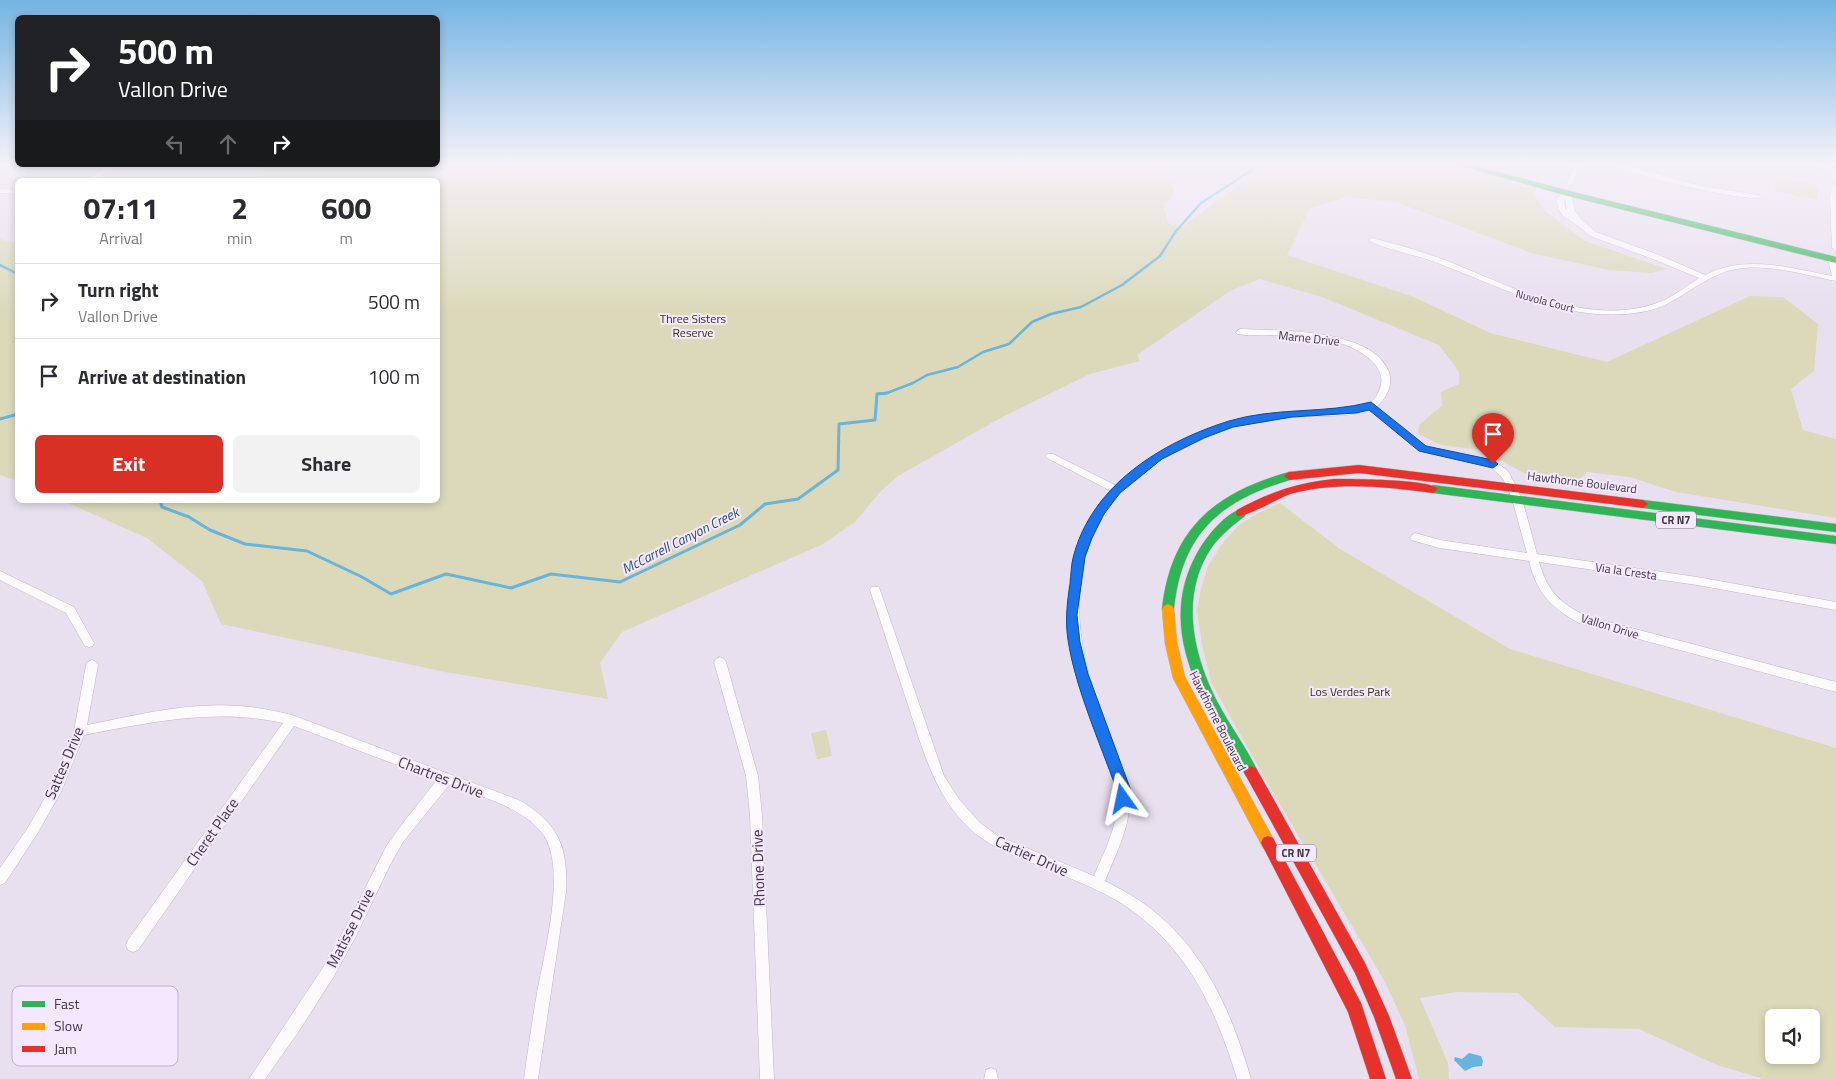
<!DOCTYPE html>
<html lang="en">
<head>
<meta charset="utf-8">
<style>
  body { margin:0; font-family:"Titillium Web",sans-serif; background:#f2f2f3; color:#2b2b33; height:100vh; display:flex; flex-direction:column; font-size:19px; white-space:nowrap }
  * { box-sizing:border-box; margin:0 }
  p { font-size:16px; color:#7c7c81 }
  .icon { flex:none; width:28px; height:28px; fill:none; stroke:currentColor; stroke-width:2; stroke-linecap:round; stroke-linejoin:round }
  .map { position:relative; flex:1; overflow:hidden }
  .sheet { position:absolute; left:15px; top:178px; width:425px; height:325px; display:flex; flex-direction:column; background:#fff; border-radius:8px; box-shadow:0 2px 8px #0003 }
  .sheet>* { flex:none }
  .banner { position:absolute; left:15px; top:15px; width:425px; height:152px; border-radius:8px; box-shadow:0 2px 8px #0003; background:#202124; color:#fff; overflow:hidden }
  .fabs { position:absolute; left:1765px; top:1009px; display:grid; gap:10px }
  .fabs a { display:grid; place-items:center; width:55px; height:55px; border-radius:8px; background:#fff; box-shadow:0 2px 8px #0003; font-size:25px }
  .pin { position:absolute; display:grid; place-items:center; width:42px; height:42px; color:#fff; margin:-51px -21px; border-radius:50% 50% 50% 0; rotate:-45deg; box-shadow:0 0 5px #0007 }
  .pin .icon { rotate:45deg }
  .me { position:absolute; width:55px; margin:-28px; rotate:348deg; stroke-linejoin:round; filter:drop-shadow(0 0 4px #0008) }
  .turn { display:flex; align-items:center; gap:18px; height:105px; padding:0 20px; font-size:22px }
  .turn .icon { width:65px; height:65px; stroke-width:2.5 }
  .turn b { display:block; font-size:35px; line-height:42px }
  .lanes { display:flex; align-items:center; height:48px; padding:0 20px; background:#0003; justify-content:center; gap:25px; direction:ltr }
  .lanes .off { opacity:.35 }
  .eta { display:flex; justify-content:space-evenly; align-items:center; height:85px; text-align:center }
  .eta b { font-size:30px; font-weight:700; line-height:35px }
  .cta { display:flex; gap:10px; margin-top:auto; padding:10px 20px }
  .cta a { flex:1; height:58px; border-radius:8px; background:#d93025; color:#fff; font-size:20px; font-weight:700; line-height:58px; text-align:center }
  .cta a+a { background:#f2f2f3; color:#2b2b33 }
  ul { padding:0; list-style:none }
  li { display:flex; align-items:center; gap:15px; height:75px; padding:0 20px; border-top:1px solid #e1e1e2 }
  li div { flex:1 }
  li b { display:block; font-size:19px }
  li em { font-style:normal }
  .map>svg:first-child { display:block }
  .green { fill:#dbd9ba; fill-rule:evenodd }
  .water { fill:#68b4da }
  .lines { fill:none; stroke-linecap:round; stroke-linejoin:round }
  .stream-far1 { stroke:#68b4da; stroke-width:2.5 }
  .stream { stroke:#68b4da; stroke-width:3 }
  .street-casing { stroke:#c0b8c5; stroke-width:1 }
  .fast-casing { stroke:#c0b8c5; stroke-width:1 }
  .slow-casing { stroke:#c0b8c5; stroke-width:1 }
  .jam-casing { stroke:#c0b8c5; stroke-width:1 }
  .street { fill:#fcfafd; fill-rule:evenodd }
  .fast { fill:#30b455; fill-rule:evenodd }
  .slow { fill:#ff9f0a; fill-rule:evenodd }
  .jam { fill:#e5322d; fill-rule:evenodd }
  .route { fill:#1a73e8; stroke:#114b97 }
  .labels { text-anchor:middle; dominant-baseline:central; stroke-width:4; stroke-linejoin:round; paint-order:stroke }
  .far-street-label { font-size:11px; fill:#403944; stroke:#f5e7fe }
  .shield { fill:#f5e7fe; stroke:#766d7c; stroke-width:1 }
  .shield-label { font-size:11px; font-weight:bold; fill:#403944 }
  .park-label { font-size:12px; fill:#323308; stroke:#f5e7fe }
  .street-label { font-size:12px; fill:#403944; stroke:#f5e7fe }
  .water-label { font-size:14px; font-style:italic; fill:#29556a; stroke:#f5e7fe }
  .near-street-label { font-size:15px; fill:#403944; stroke:#f5e7fe }
  .key { fill:#f5e7fe; stroke:#bfb3c6; stroke-width:1 }
  .key-label { font-size:14px; fill:#403944 }
</style>
</head>
<body>
<div class="map">
<svg width="1836" height="1079" viewBox="0 0 1836 1079">
  <rect width="100%" height="100%" fill="#e8dfef"/>
  <g class="green">
    <path d="M438,163H1147L1159,171L1174,189L1171,198L1163,204L1169,224L1181,228L1268,163H1442L1530,189L1545,211L1585,241L1667,269L1651,273L1609,270L1531,253L1396,202L1347,197L1310,208L1287,255L1414,297L1490,333L1607,362L1750,296L1783,297L1818,324L1814,371L1791,389L1803,430L1836,439V518L1676,492L1630,477L1587,472L1572,487L1526,474L1482,450L1441,445L1418,434L1419,425L1442,406L1441,392L1459,384V372L1439,345L1322,297L1260,279L1230,291L1137,355L1140,361L1090,374L1004,416L898,476L881,491L855,522L823,544L622,632L600,663L608,699L445,672L221,624L202,581L147,538L61,500H438V180H256L253,175L265,165H438Z"/>
    <path d="M1776,176L1818,186V200L1779,192L1775,190Z"/>
    <path d="M0,239L17,243V481L0,475Z"/>
    <path d="M1280,503L1340,549L1510,649L1836,748V1079H1764L1717,1065L1639,1029L1555,1027L1518,993L1456,992L1420,998L1448,1063L1449,1079H1419L1405,1025L1384,980L1272,791L1212,684L1202,645L1197,610L1201,589L1208,566L1223,543L1238,526L1258,513ZM1774,1018H1811V1055H1774Z"/>
    <path d="M826,730L832,756L817,759L811,733Z"/>
  </g>
  <path class="water" d="M1469,1053L1481,1056L1483,1061L1482,1066L1473,1067L1465,1071L1454,1060L1455,1057L1462,1059Z"/>
  <g class="lines">
    <g class="stream-far1">
      <path d="M0,265L18,274"/>
      <path d="M877,394L887,393L913,383L927,375L958,367L983,352L1009,344L1032,322L1051,314L1081,307L1122,285L1160,256L1176,231L1201,203L1263,163"/>
    </g>
    <g class="stream">
      <path d="M0,419L18,414"/>
      <path d="M160,500L162,507L189,517L210,530L245,544L307,551L362,577L391,594L446,574L511,588L551,574L620,582L740,525L765,504L798,499L838,470L839,424L875,420L877,394L887,393"/>
    </g>
    <defs>
      <g id="street">
        <path d="M1575,163H1581L1573,184L1568,185L1567,184Z"/>
        <path d="M1606,163H1616L1702,186L1759,195L1763,197C1751,204 1619,173 1606,163Z"/>
        <path d="M1807,163H1817L1836,168V172Z"/>
        <path d="M109,165H117L95,180H87Z"/>
        <path d="M1836,183V250L1832,248L1830,195L1833,185Z"/>
        <path d="M0,189L18,190V194L0,193Z"/>
        <path d="M1567,191L1571,193L1575,211L1583,221L1596,232L1659,255L1705,275C1746,254 1790,268 1832,276L1828,259L1832,257L1836,260V281C1799,274 1753,258 1717,275C1692,286 1674,305 1647,311C1568,327 1500,285 1429,260C1415,255 1378,247 1368,240L1372,238C1396,244 1421,251 1445,260C1508,285 1587,328 1657,303C1672,298 1685,287 1699,278L1653,259L1590,236L1577,225L1563,216L1558,208L1556,198ZM1565,198L1567,211L1570,215C1566,211 1563,203 1565,198Z"/>
        <path d="M1240,329C1279,331 1372,328 1389,372C1393,385 1387,398 1377,406L1426,446L1496,462L1508,471L1517,488L1524,506L1537,554L1697,577L1836,602V610L1697,585L1539,562C1548,592 1559,602 1586,616L1836,682V692L1579,623C1550,607 1537,593 1529,561L1440,548L1411,540L1410,537L1415,533L1440,540L1527,553L1514,506L1508,488L1501,476L1490,467L1420,451L1370,410C1347,418 1322,415 1299,417C1266,418 1229,426 1200,440C1181,448 1163,457 1147,469C1071,524 1067,612 1095,694C1101,713 1108,732 1115,751C1121,766 1128,782 1129,798C1131,827 1115,855 1105,881C1123,890 1141,900 1156,913C1208,956 1233,1017 1251,1079H1237C1216,1008 1186,945 1121,903C1102,891 1081,883 1060,874C1027,860 989,850 964,823C933,790 922,747 908,705C895,666 883,628 870,590L871,587H879L880,590L944,776L959,799L979,822L998,836L1094,876C1104,852 1118,826 1117,800C1116,774 1103,748 1094,724C1063,639 1050,567 1111,491L1047,458L1045,456L1047,454H1053L1115,485C1163,441 1229,415 1294,411C1316,409 1351,414 1369,403C1375,400 1378,394 1380,388C1388,366 1360,350 1343,344C1320,337 1295,336 1271,335C1260,335 1248,336 1237,334L1236,332Z"/>
        <path d="M0,571L74,607L94,643L93,646L89,647L85,646L66,613L0,580Z"/>
        <path d="M720,657L724,659L726,662L758,776L762,815L774,1079H760L750,815L746,776L714,662L716,659Z"/>
        <path d="M92,660L96,662L98,665L87,725C137,715 188,702 239,706C257,707 274,711 292,715L521,801C560,825 568,848 566,892L538,1079H524C528,1050 532,1021 537,993C544,954 568,865 542,833C520,805 480,797 449,785L403,842L390,865L355,938L334,976L299,1031L265,1079H249L324,966L345,928L387,845L406,819L437,780L294,726L138,950L133,952L128,950L126,945L128,940L283,723C216,708 151,722 84,735L61,792L37,834L5,883L0,885V868L29,826L52,785L74,731L86,665L88,662Z"/>
        <path d="M991,1068L996,1070L998,1079H984L986,1070Z"/>
      </g>
      <g id="fast">
        <path d="M1452,163H1464L1570,191L1836,257V263L1564,195Z"/>
        <path d="M1289,472L1294,476L1293,479C1221,500 1182,532 1174,609L1172,612H1164L1162,609C1171,529 1214,493 1289,472Z"/>
        <path d="M1433,485L1836,536V544L1433,493L1428,489Z"/>
        <path d="M1643,500L1836,524V532L1643,508L1638,504Z"/>
        <path d="M1241,509L1246,513L1245,516C1233,525 1221,535 1212,547C1179,595 1193,655 1218,703C1230,726 1247,748 1258,772L1256,776L1251,778L1246,776C1206,706 1151,629 1200,548C1209,534 1225,514 1241,509Z"/>
      </g>
      <path id="slow" d="M1168,604L1172,606L1174,609L1177,643L1185,677L1273,838L1275,843L1273,848L1268,850L1263,848L1173,678L1165,643L1162,609L1164,606Z"/>
      <g id="jam">
        <path d="M1359,465L1643,500L1648,504L1643,508L1359,473L1289,480L1284,476L1289,472Z"/>
        <path d="M1334,479C1350,479 1431,479 1438,489L1433,493C1386,487 1337,481 1290,494C1279,498 1244,518 1237,516L1236,513L1237,510C1269,492 1298,483 1334,479Z"/>
        <path d="M1251,766L1256,768L1365,963L1389,1016L1412,1079H1396L1374,1017L1355,973L1246,776L1244,772L1246,768Z"/>
        <path d="M1268,836L1273,838L1361,1003L1386,1079H1370L1348,1012L1261,843L1263,838Z"/>
      </g>
    </defs>
    <use href="#street" class="street-casing"/>
    <use href="#fast" class="fast-casing"/>
    <use href="#slow" class="slow-casing"/>
    <use href="#jam" class="jam-casing"/>
    <use href="#street" class="street"/>
    <use href="#fast" class="fast"/>
    <use href="#slow" class="slow"/>
    <use href="#jam" class="jam"/>
  </g>
  <linearGradient id="sky" x2="0" y2="1"><stop stop-color="#75b4e2"/><stop offset="0.52" stop-color="#f5f1f8"/><stop offset="1" stop-color="#f5f1f8" stop-opacity="0"/></linearGradient>
  <rect width="1836" height="314" fill="url(#sky)"/>
  <path class="route" d="M1371,402L1426,446L1493,460L1498,464L1493,468L1419,451L1369,410L1356,413L1292,417L1233,427L1204,438L1162,459L1120,493L1104,514L1092,538L1085,557L1077,615L1080,642L1088,674L1130,788V799L1128,803L1123,805L1118,803L1116,788C1100,743 1075,687 1068,640C1065,621 1067,603 1070,584C1071,575 1071,566 1073,558C1091,485 1162,442 1229,421C1275,407 1325,414 1371,402Z"/>
  <g class="labels">
    <g class="far-street-label">
      <text transform="translate(1545 301) rotate(15)">Nuvola Court</text>
    </g>
    <g class="shield">
      <rect x="1656" y="511.5" width="40" height="17" rx="4"/>
      <rect x="1276" y="844.5" width="40" height="17" rx="4"/>
    </g>
    <g class="shield-label">
      <text x="1676" y="520">CR N7</text>
      <text x="1296" y="853">CR N7</text>
    </g>
    <g class="park-label">
      <text x="693" y="318">Three Sisters<tspan x="693" dy="14">Reserve</tspan></text>
      <text x="1350" y="691">Los Verdes Park</text>
    </g>
    <g class="street-label">
      <text transform="translate(1309 338) rotate(6)">Marne Drive</text>
      <text transform="translate(1582 482) rotate(7)">Hawthorne Boulevard</text>
      <text transform="translate(1626 571) rotate(8)">Via la Cresta</text>
      <text transform="translate(1610 626) rotate(17)">Vallon Drive</text>
      <text transform="translate(1218 721) rotate(63)">Hawthorne Boulevard</text>
    </g>
    <g class="water-label">
      <text transform="translate(680 540) rotate(-27)">McCarrell Canyon Creek</text>
    </g>
    <g class="near-street-label">
      <text transform="translate(64 763) rotate(-67)">Sattes Drive</text>
      <text transform="translate(441 777) rotate(21)">Chartres Drive</text>
      <text transform="translate(212 832) rotate(-55)">Cheret Place</text>
      <text transform="translate(1032 856) rotate(24)">Cartier Drive</text>
      <text transform="translate(758 868) rotate(-92)">Rhone Drive</text>
      <text transform="translate(350 928) rotate(-63)">Matisse Drive</text>
    </g>
  </g>
  <rect x="12" y="986" width="166" height="80" rx="8" class="key"/>
  <rect x="22" y="1001" width="23" height="6" fill="#30b455"/>
  <rect x="22" y="1023" width="23" height="7" fill="#ff9f0a"/>
  <rect x="22" y="1046" width="23" height="6" fill="#e5322d"/>
  <g class="key-label">
    <text x="54" y="1009">Fast</text>
    <text x="54" y="1031">Slow</text>
    <text x="54" y="1054">Jam</text>
  </g>
</svg>
<div class="fabs">
<a><svg class="icon" aria-label="sound" viewBox="0 0 24 24"><path d="M4 9h4l5-4v14l-5-4H4zM17 9q2 3 0 6"/></svg></a>
</div>
<div class="pin" style="left:1493px;top:464px;background:#d93025"><svg class="icon" aria-label="arrive" viewBox="0 0 24 24"><path d="M6 21V4h12l-3 4 3 4H6"/></svg></div>
<svg class="me" style="left:1123px;top:799px" viewBox="-20 -20 40 40"><path d="M0-17L14 15 0 8-14 15z" fill="#1a73e8" stroke="#fff" stroke-width="4"/></svg>
<div class="banner">
<div class="turn"><svg class="icon" aria-label="right" viewBox="0 0 24 24"><path d="M7 20v-9h11M14 6l5 5-5 5"/></svg><div><b>500 m</b>Vallon Drive</div></div>
<div class="lanes"><svg class="icon off" aria-label="left" viewBox="0 0 24 24"><path d="M17 20v-9H6M10 6l-5 5 5 5"/></svg><svg class="icon off" aria-label="ahead" viewBox="0 0 24 24"><path d="M12 20V5M6 11l6-6 6 6"/></svg><svg class="icon" aria-label="right" viewBox="0 0 24 24"><path d="M7 20v-9h11M14 6l5 5-5 5"/></svg></div>
</div>
<section class="sheet">
<div class="eta">
<div><b>07:11</b><p>Arrival</p></div>
<div><b>2</b><p>min</p></div>
<div><b>600</b><p>m</p></div>
</div>
<ul>
<li><svg class="icon" aria-label="right" viewBox="0 0 24 24"><path d="M7 20v-9h11M14 6l5 5-5 5"/></svg><div><b>Turn right</b><p>Vallon Drive</p></div><em>500 m</em></li>
<li><svg class="icon" aria-label="arrive" viewBox="0 0 24 24"><path d="M6 21V4h12l-3 4 3 4H6"/></svg><div><b>Arrive at destination</b></div><em>100 m</em></li>
</ul>
<div class="cta"><a>Exit</a><a>Share</a></div>
</section>
</div>
</body>
</html>
